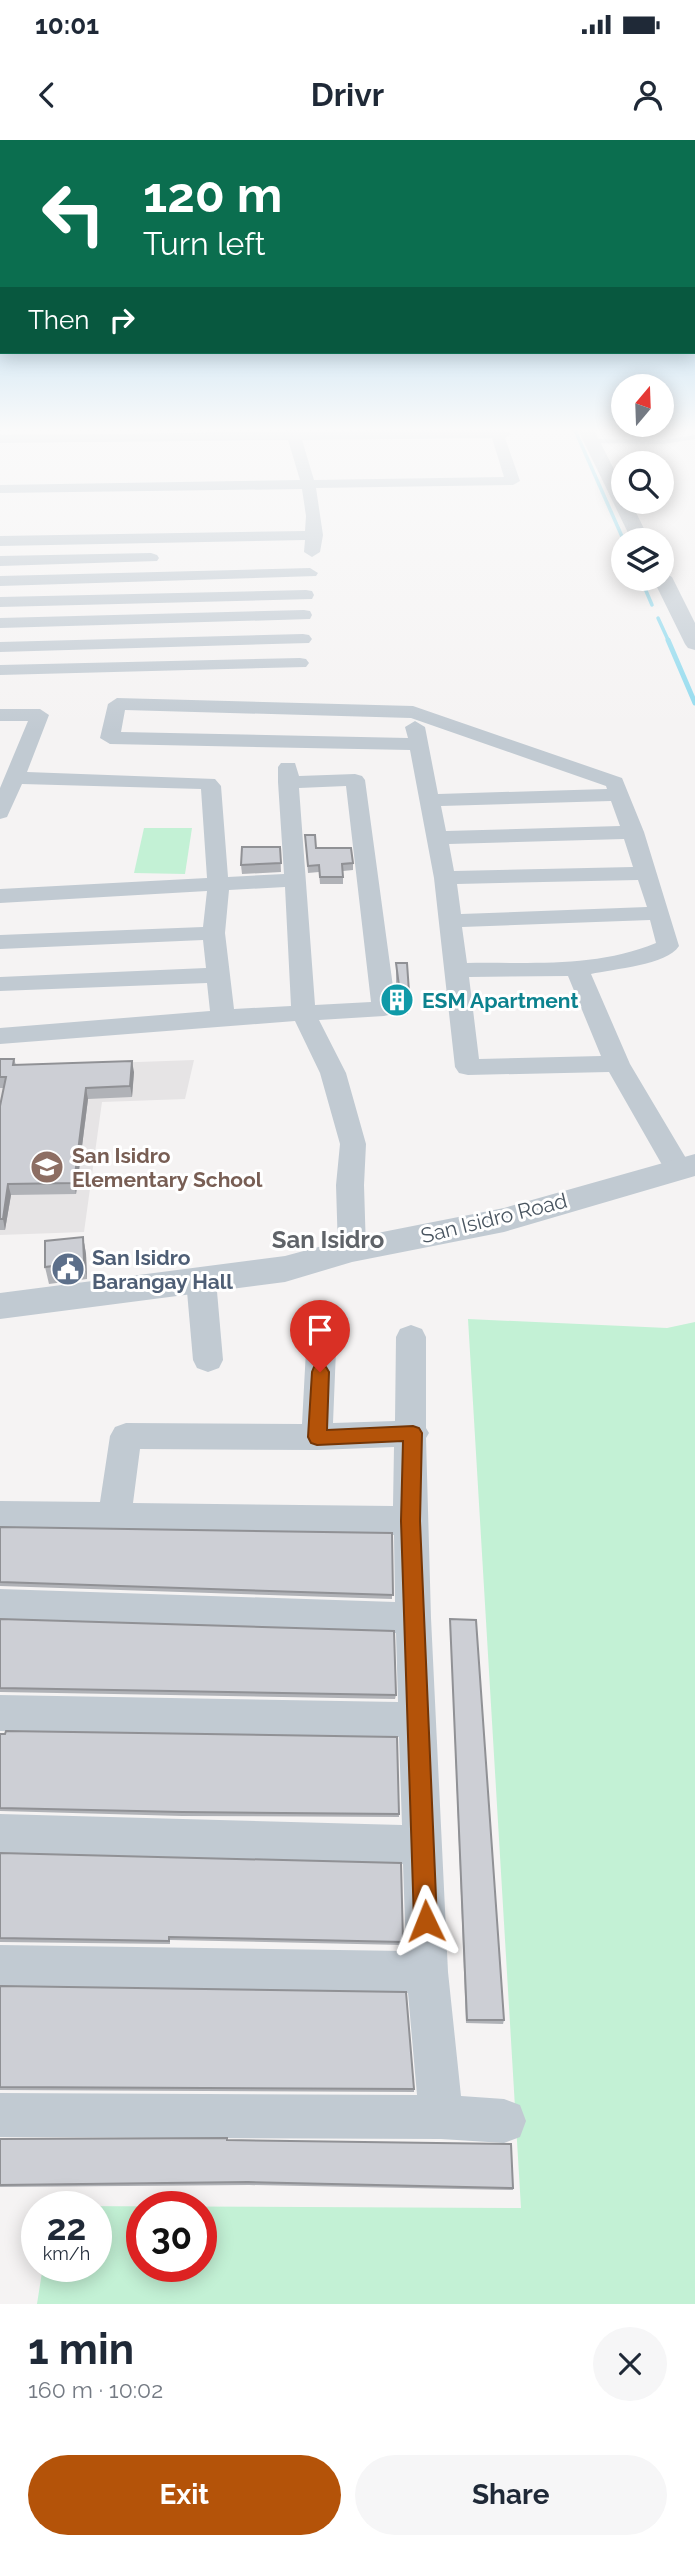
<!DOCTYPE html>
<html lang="en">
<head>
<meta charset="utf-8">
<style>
  body { margin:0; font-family:Raleway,sans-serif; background:#f6f6f7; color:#1f2937; height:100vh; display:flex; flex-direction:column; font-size:26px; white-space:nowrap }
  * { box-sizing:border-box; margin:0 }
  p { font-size:23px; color:#747a83 }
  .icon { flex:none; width:38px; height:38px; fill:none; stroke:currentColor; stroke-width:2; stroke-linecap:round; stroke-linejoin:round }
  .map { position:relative; height:2164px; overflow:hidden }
  .details { display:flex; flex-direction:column; background:#fff; flex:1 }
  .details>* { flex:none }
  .hud { position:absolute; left:0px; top:0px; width:696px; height:214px; box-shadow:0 4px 18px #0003; background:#0b6e4f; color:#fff; overflow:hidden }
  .needle { width:46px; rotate:19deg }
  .tools { position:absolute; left:611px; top:234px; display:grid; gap:14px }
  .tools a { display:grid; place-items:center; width:63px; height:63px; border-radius:50%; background:#fff; box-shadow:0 4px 18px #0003; font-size:35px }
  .speed { position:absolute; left:21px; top:2051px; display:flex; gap:14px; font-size:35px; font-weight:700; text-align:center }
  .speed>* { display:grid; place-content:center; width:91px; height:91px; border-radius:50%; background:#fff; box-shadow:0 4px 18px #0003; line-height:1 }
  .speed small { font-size:18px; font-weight:400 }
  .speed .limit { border:10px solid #d22; background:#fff; color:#111 }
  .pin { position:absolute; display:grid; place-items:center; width:60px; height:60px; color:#fff; margin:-72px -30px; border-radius:50% 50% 50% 0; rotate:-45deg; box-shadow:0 0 7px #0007 }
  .pin .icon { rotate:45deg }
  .me { position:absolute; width:77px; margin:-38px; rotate:358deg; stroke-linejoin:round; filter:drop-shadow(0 0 5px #0008) }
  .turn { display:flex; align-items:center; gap:24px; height:147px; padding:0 28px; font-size:32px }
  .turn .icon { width:91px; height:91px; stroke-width:2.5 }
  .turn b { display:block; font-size:49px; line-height:60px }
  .then { display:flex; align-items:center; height:66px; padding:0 28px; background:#0003; gap:14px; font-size:26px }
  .round { display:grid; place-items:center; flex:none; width:74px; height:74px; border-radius:37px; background:#f6f6f7 }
  .head { display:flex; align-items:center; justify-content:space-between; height:119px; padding:0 28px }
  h1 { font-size:42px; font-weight:700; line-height:52px }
  .primary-button { display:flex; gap:14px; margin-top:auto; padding:14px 28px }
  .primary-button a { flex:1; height:80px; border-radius:42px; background:#b45309; color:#fff; font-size:28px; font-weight:700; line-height:80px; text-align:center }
  .primary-button a+a { background:#f6f6f7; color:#1f2937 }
  .status { display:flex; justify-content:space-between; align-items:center; height:49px; padding:0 35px; background:#fff; direction:ltr }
  .status svg { height:19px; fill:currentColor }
  header { display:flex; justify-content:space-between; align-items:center; height:91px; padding:0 28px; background:#fff; font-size:32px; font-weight:700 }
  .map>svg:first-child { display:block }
  .education { fill:#e6e4e5 }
  .green { fill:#c3f1d5; fill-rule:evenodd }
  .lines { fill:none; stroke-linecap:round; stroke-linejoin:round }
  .stream-far1 { stroke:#90daee; stroke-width:3.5 }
  .stream { stroke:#90daee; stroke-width:5 }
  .service { fill:#c1cad2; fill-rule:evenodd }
  .minor { fill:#c1cad2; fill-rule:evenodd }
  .tertiary { fill:#c1cad2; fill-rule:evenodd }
  .wall { fill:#b0b2b7 }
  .shaded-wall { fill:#909195 }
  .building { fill:#cdcfd5; stroke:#909195; stroke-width:2 }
  .route { fill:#b45309; stroke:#753606; stroke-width:2 }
  .labels { text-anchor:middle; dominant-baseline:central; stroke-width:6; stroke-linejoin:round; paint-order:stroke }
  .culture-label { font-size:21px; font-weight:bold; fill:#0d838f; stroke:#fff; text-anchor:start }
  .education-label { font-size:21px; font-weight:bold; fill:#785e54; stroke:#fff; text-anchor:start }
  .street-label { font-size:21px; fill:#4a5661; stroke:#fff }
  .service-label { font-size:21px; font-weight:bold; fill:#4e5e75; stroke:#fff; text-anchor:start }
  .quarter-label { font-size:24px; font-weight:bold; fill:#5f6368; stroke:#fff }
</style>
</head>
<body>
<div class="status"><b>10:01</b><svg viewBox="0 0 49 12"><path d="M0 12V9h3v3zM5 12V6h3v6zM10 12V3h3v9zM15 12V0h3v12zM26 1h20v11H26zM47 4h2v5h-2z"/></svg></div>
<header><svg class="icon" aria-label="back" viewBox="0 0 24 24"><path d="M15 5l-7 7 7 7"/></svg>Drivr<svg class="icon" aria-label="person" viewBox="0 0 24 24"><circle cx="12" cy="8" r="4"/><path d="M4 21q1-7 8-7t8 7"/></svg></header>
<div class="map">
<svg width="695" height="2164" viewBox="0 0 695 2164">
  <rect width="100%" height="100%" fill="#f5f3f3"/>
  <path class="education" d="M194,920L185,959L102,962L84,1092L0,1095V927Z"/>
  <g class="green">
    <path d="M144,688H192L185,734L134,733Z"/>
    <path d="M468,1179L667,1188L695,1182V2164H37L43,2126H96V2067L53,2066L521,2068ZM142,2067H201V2126H142Z"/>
  </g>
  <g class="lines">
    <g class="stream-far1">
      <path d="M574,288L624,401"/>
      <path d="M641,439L652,465"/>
      <path d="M658,478L669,502"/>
    </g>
    <path class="stream" d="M668,500L695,563"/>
    <path class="service" d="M695,295V299L664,304L591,303L588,301L591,299L664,300Z"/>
    <g class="minor">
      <path d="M284,288H298L299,292L502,288L511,294L505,298L520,341L513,345L316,348L323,395L320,412L312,417L304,412L305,400L0,406V396L305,391L306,376L302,349L0,353V345L300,340L288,300L0,303V295L285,292ZM492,298L504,337L314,340L302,300Z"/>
      <path d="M151,413L157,415L159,418L157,421L0,426V416Z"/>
      <path d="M310,428L318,433L316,436L0,446V436Z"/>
      <path d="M306,450L312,451L314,455L312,459L0,467V457Z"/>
      <path d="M304,470L310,471L312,475L310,479L0,488V478Z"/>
      <path d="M303,494L309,495L312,499L309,503L0,512V502Z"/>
      <path d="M300,518L306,519L309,523L306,527L0,535V525Z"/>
      <path d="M117,558L413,566L622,638L644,692L679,806C667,825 613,829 591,834L630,924L693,1030L689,1037L679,1039L669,1037L609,932L468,935L459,933L455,927L434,738L410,610L110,604L100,598L108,564ZM125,570L411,578L606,646L607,649L438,654L425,587L415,581L405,587L408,598L121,592ZM611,661L620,686L446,691L441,666ZM624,699L633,727L454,731L449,704ZM638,740L647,767L461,774L457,744ZM650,780L656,803C596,828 530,822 467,823L462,787ZM568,836L601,916L479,919L469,837Z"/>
      <path d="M0,569H40L49,575L27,632L215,639L221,646L228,737L284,734L278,642V627L281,623H295L299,636L355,634L362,636L365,640L396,869L393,874L384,876L319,880L346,933L366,1004L364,1045L366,1110L362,1117L352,1120L342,1117L338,1110L336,1045L340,1004L320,933L295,881L0,904V888L210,871L207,843L0,851V837L206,828L203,800L0,809V795L203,787L207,751L0,763V749L207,738L201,649L22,644L7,677L0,679V648L28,581H0ZM346,646L371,862L315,865L299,648ZM285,747L291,866L234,869L225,793L229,750Z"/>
      <path d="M201,1129L211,1132L216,1140L223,1220L219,1228L208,1232L197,1228L193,1220L186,1140L191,1132Z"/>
      <path d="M411,1185L422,1189L426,1197V1288L429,1293L426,1298L431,1478L448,1832L461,1956L504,1959L520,1965L526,1981L520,1997L504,2003L441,1999L0,1997V1953L417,1955L408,1853L0,1847V1805L406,1811L403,1724L0,1714V1674L402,1685L399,1597L0,1591V1555L398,1562L396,1493L0,1481V1449L395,1462L394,1395L0,1389V1361L100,1362L110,1296L115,1287L126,1283L302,1284L306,1210L310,1202L321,1198L332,1202L336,1210L333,1283L395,1281L396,1197L400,1189ZM394,1307L393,1366L133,1363L140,1309L317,1310Z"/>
    </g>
    <g class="tertiary">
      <path d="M577,288H593L623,347V362H631L650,401H632Z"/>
      <path d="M662,431L672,437L695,483V510L688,508L685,504L653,439H662Z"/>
      <path d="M695,1014V1036L504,1092L352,1122L285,1142L0,1179V1153L285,1116L352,1098L504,1068Z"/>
    </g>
  </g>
  <g class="wall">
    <path d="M305,695L316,708L353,723V730L343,731V744H320L319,732L308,733Z"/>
    <path d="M280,707L281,732L242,734L241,725Z"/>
    <path d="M396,823L409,852L408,874H396Z"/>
    <path d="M0,919H14L16,925L134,932L132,957L88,959L76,1054L11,1055L5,1090H0V966L4,948H0Z"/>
    <path d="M83,1097L86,1114L87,1139L49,1144L45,1127Z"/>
    <path d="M0,1387L392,1393V1459L0,1446Z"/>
    <path d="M0,1479L396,1555L395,1559L0,1552Z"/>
    <path d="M450,1479L504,1880L503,1884L466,1883Z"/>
    <path d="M0,1594L397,1597L399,1677L182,1676L0,1671Z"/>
    <path d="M0,1713L403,1802V1805L170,1800V1804L0,1802Z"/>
    <path d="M0,1846L414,1949V1952L0,1950Z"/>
    <path d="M0,1999L227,2000L513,2048V2050L249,2045L0,2047Z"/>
  </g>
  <g class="shaded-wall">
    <path d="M132,921L134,932L132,957L130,946Z"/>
    <path d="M86,948L88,959L76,1054L74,1043Z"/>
    <path d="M8,1044L11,1055L5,1090L3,1079Z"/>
    <path d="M83,1097L86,1114L87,1139L84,1122Z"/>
  </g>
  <g class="building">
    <path d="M305,695H315L316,708H351L353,723L342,724L343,737H320L319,725L308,726Z"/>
    <path d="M242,707H280L281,723L241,725Z"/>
    <path d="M396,823H407L409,852H397L399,846Z"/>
    <path d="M0,919H14L13,925L132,921L130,946L86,948L74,1043L8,1044L3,1079H0V966L6,937H0Z"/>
    <path d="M83,1097L84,1122L45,1127V1101Z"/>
    <path d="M0,1387L392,1393L393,1455L0,1442Z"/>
    <path d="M0,1479L394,1491L396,1555L0,1548Z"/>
    <path d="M450,1479L476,1480L504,1880H467Z"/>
    <path d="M6,1591L397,1597L399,1674L182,1672L0,1668V1594H5Z"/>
    <path d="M0,1713L401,1723L403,1802L169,1797V1801L0,1798Z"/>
    <path d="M0,1846L406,1852L414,1949L0,1947Z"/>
    <path d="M227,1998V2000L511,2004L513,2048L248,2042L0,2045V1999Z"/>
  </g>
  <linearGradient id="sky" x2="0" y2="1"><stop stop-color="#85c3ea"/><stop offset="0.49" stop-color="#fafafa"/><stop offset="1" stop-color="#fafafa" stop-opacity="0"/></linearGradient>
  <rect width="695" height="591" fill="url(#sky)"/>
  <path class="route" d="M320,1225L326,1227L329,1232L327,1290L413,1286L419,1288L422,1293L420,1381L437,1781L434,1789L426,1793L417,1789L414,1781L401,1381L403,1301L317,1305L311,1303L308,1297L312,1232L314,1227Z"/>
  <defs>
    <symbol id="building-disc" viewBox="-11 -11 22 22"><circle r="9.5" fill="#0f9aa8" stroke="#fff"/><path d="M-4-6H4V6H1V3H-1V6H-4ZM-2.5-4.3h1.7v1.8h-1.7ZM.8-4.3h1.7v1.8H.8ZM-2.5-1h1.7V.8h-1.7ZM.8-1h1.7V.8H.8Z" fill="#fff"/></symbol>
    <symbol id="school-disc" viewBox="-11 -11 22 22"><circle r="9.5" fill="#8d6e63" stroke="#fff"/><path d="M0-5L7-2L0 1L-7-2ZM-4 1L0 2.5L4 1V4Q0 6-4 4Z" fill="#fff"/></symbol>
    <symbol id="civic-disc" viewBox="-11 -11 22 22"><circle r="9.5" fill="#5c6f8a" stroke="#fff"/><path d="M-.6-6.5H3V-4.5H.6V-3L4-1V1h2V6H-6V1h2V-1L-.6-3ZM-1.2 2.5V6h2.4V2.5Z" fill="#fff"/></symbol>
  </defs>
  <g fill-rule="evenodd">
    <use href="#building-disc" x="378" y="841" width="38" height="38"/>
    <use href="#school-disc" x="28" y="1008" width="38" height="38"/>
    <use href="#civic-disc" x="49" y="1110" width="38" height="38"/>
  </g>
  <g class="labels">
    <g class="culture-label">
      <text x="422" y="860">ESM Apartment</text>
    </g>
    <g class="education-label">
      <text x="72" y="1015">San Isidro<tspan x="72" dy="24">Elementary School</tspan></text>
    </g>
    <g class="street-label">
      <text transform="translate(494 1078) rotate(-14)">San Isidro Road</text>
    </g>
    <g class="service-label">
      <text x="92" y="1117">San Isidro<tspan x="92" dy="24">Barangay Hall</tspan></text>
    </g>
    <g class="quarter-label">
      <text x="328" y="1099">San Isidro</text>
    </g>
  </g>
</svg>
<div class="tools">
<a><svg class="needle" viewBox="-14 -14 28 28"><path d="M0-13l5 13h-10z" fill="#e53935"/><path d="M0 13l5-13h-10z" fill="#747a83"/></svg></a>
<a><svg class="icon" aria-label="search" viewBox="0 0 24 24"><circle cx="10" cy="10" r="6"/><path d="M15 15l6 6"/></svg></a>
<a><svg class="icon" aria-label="layers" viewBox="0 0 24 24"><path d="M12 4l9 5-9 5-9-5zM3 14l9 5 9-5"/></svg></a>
</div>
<div class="speed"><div>22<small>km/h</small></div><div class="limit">30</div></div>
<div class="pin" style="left:320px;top:1232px;background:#d93025"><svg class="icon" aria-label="arrive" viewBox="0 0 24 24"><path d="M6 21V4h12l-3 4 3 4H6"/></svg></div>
<svg class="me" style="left:426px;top:1781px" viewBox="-20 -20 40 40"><path d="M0-17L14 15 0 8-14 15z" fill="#b45309" stroke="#fff" stroke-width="4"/></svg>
<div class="hud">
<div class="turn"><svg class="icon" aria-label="left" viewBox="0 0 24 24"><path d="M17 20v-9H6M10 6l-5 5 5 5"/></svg><div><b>120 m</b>Turn left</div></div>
<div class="then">Then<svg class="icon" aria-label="right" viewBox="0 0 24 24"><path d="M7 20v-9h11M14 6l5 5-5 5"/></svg></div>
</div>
</div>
<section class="details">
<div class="head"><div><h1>1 min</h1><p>160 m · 10:02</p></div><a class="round"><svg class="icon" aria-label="close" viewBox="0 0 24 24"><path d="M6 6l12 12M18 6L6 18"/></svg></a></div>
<div class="primary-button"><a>Exit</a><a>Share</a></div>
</section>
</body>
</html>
